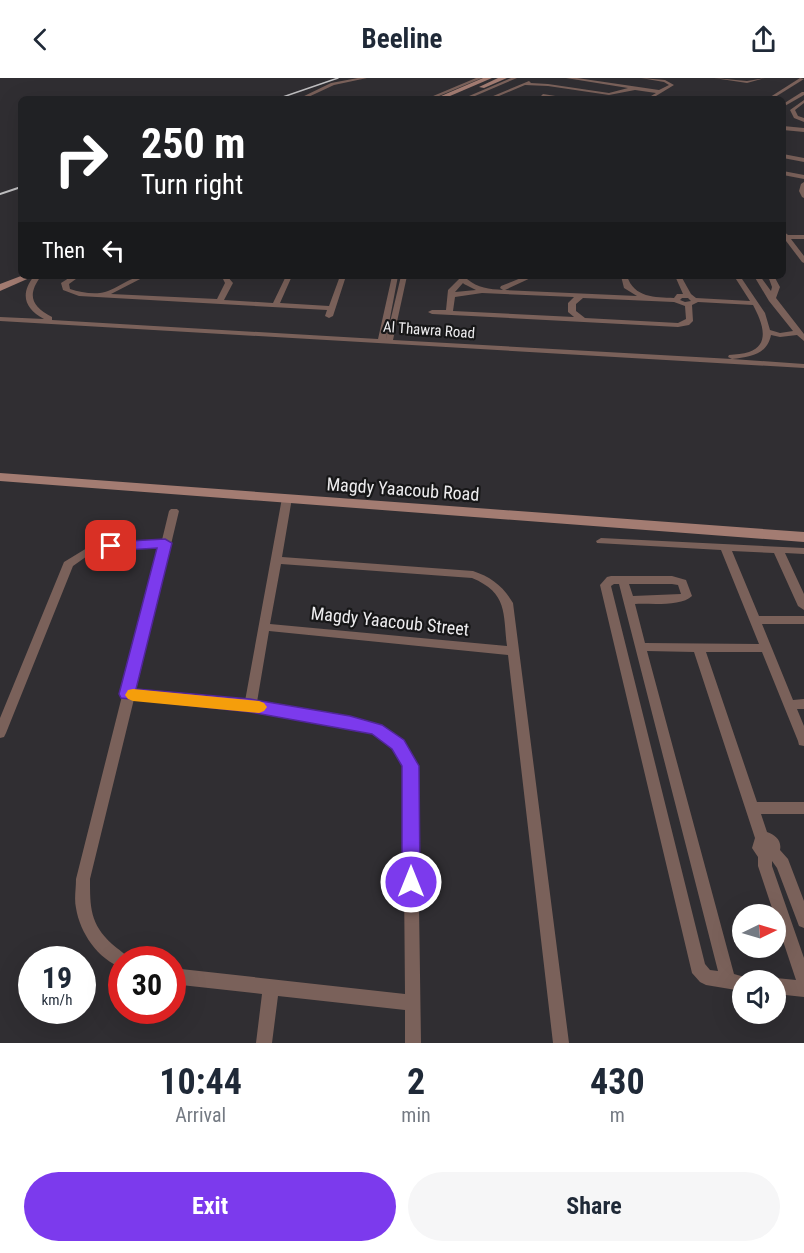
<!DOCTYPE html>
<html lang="en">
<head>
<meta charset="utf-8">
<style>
  body { margin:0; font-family:"Roboto Condensed",sans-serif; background:#f6f6f7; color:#1f2937; height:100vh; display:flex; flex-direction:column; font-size:22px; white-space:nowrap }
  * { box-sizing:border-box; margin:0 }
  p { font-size:20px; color:#747a83 }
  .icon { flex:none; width:33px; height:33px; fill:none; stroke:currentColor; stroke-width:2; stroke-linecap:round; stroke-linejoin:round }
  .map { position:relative; height:965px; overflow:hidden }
  .drawer { display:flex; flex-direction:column; background:#fff; flex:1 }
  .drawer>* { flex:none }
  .guide { position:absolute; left:18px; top:18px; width:768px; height:183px; border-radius:9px; box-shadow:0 6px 24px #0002; background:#202124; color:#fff; overflow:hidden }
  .needle { width:39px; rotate:85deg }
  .tools { position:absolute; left:732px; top:826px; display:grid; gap:12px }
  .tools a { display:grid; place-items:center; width:54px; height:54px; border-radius:50%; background:#fff; box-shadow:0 6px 24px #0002; font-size:30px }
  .speed { position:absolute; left:18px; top:868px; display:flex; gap:12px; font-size:30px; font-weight:700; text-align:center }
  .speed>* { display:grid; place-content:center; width:78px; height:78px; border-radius:50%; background:#fff; box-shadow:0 6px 24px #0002; line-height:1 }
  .speed small { font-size:15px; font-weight:400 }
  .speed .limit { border:9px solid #d22; background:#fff; color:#111 }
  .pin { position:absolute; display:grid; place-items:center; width:51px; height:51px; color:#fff; margin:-26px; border-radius:12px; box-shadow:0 3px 9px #0006 }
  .me { position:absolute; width:66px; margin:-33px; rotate:0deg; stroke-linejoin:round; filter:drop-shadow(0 0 4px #0008) }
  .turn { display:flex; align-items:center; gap:21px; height:126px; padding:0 24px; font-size:27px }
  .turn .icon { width:78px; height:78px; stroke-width:2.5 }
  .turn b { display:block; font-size:42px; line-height:51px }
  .then { display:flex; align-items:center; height:57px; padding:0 24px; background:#0003; gap:12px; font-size:22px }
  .eta { display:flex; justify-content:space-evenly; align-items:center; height:102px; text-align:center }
  .eta b { font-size:36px; font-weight:700; line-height:42px }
  .primary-button { display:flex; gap:12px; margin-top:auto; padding:12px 24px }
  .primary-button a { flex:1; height:69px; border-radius:36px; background:#7c3aed; color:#fff; font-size:24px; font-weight:700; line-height:69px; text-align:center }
  .primary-button a+a { background:#f6f6f7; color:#1f2937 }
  header { display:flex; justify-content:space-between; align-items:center; height:78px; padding:0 24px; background:#fff; font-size:27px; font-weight:700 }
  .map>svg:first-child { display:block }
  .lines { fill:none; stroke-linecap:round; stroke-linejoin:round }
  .street { fill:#7a615a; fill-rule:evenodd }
  .secondary { fill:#a37c72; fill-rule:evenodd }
  .rail-far1 { stroke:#c1c0c2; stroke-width:1.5 }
  .rail { stroke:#c1c0c2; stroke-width:2 }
  .route { fill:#7c3aed; stroke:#51269a; stroke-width:1.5 }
  .slow { fill:#f59e0b }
  .labels { text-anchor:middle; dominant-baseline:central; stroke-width:4.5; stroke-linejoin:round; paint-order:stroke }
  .far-street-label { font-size:15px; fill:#edecee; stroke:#171718 }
  .street-label { font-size:18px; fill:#edecee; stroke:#171718 }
</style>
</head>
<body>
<header><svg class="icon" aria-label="back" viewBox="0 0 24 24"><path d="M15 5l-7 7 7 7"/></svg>Beeline<svg class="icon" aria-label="share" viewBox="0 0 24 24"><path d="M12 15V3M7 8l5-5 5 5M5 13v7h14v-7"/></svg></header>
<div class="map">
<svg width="804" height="965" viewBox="0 0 804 965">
  <rect width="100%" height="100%" fill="#302e32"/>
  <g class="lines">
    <g class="street">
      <path d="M358,0H367L334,7L304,21H298L331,5Z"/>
      <path d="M476,0H482L432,21H426Z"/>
      <path d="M511,0H517L468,21H462Z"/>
      <path d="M566,0H577L659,12L669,7L664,4L641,0L665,2L674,7L651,21H646L656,15L635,12L609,17L548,8L525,7L492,21H486L529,3L531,5L548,6L609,15L628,10Z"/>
      <path d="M714,0L747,3L765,0L747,5Z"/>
      <path d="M800,0L804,1L772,21H767Z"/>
      <path d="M802,14H804V17L783,29V26Z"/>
      <path d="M543,16L568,20L570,21L541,18Z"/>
      <path d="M717,20H736L738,21H715Z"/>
      <path d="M804,22V25L795,32L798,38L804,40V44L794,40L790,32Z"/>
      <path d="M783,48L804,50V54L783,52Z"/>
      <path d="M783,76L804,80V84L783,80Z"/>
      <path d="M783,93L804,97V101L783,97Z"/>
      <path d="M804,104V120L802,119L799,113L801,106Z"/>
      <path d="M783,153L788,157H804V161H791L804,178V185L802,184L783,159Z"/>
      <path d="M34,198H41C27,217 31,228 52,239V242L378,261L392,198H398L386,261L401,198H407L393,262L732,281L728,279L729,277C736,276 743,276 749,274C772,266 761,242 753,227L698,224L692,227L693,243L689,247L678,249L432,236L428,234L432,232H446L448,212L462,198H469L467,201C478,210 489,211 503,212L500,210L501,208L526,198H535L505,212L637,218L624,210L621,198H627C634,220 655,219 674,220L677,216H683L675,198H681L691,216L696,220L750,223L734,198H740L765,235L770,252L780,255L793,253L769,223L754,198H760L771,213L772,209L768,198H774L780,209L776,220L804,256V263L797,257L780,259L771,257C767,277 750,279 732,281L804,286V290L0,243V239L44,241C24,230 20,216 34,198ZM463,205L464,206L476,212L455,214ZM482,215L574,219L568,225V234L574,239L453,233L455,219ZM583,220L674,224L685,228L686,241L678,245L585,240L576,233V226ZM682,220H688L691,223L685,224L680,222Z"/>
      <path d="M72,198H80L69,206L70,211C79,214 90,216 100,215C116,213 129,198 146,198L111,216L217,221L225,205L223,201L217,198H227L233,205L224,222L273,225L286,198H292L280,225L329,228L340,198H346L333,238L329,240L325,238L327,232L79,218L63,212L61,205Z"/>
      <path d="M287,417L292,420L282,479L473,493C491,499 503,508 513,525L569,965H553L508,577L269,553L257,624L350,639L381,647L403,662L417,688L421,965H405V932L278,918L272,965H256L262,916L172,906V890L405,916L403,688L393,670L373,655L350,649L250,633L134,621L90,801C90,829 90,846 112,866C118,872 126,875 129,882H122V890C98,881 80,855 76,830C74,821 76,811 76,801L122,618L121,616L124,612L160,469L112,471L90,476L73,488L6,655L4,659L0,660V640L64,484L87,470L112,465L162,462L169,433L171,431H177L179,433L136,612L245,623L282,420ZM281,486L472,500C508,515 503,535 507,568L270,546Z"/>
      <path d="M601,460L804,470V476L785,475L804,516V532L798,528L774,475L732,473L759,538H804V546H762L793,622L804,621V631H797L804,648V668L799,667L798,663L762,574H706L757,724H804V736H761L767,754C775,757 782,762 780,772L788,781L804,823V850L799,848L777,790L772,783V788L804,880V919L776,916V903H770L776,900L796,902L758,788V779L752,770L755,760L694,574L647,573L734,896L748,900L749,903H742V913L706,907L700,904L692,895L600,507L607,499L611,498H672L686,502L692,518C681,529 650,525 635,526L645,565L759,566L721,472L597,465L596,463ZM614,506H619L718,893L710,892L705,886L611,508ZM629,506H672L678,507L681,516L633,518Z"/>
    </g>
    <g class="secondary">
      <path d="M483,0H492L443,21H434Z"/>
      <path d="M498,0H507L484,10L479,9Z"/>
      <path d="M21,198H34L0,213V206Z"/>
      <path d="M0,395L804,454V464L0,403Z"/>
    </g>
    <path class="rail-far1" d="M277,21L338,0"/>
    <path class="rail" d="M0,116L21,109"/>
  </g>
  <path class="route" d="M165,461L172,465L136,611L250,621L350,638L382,647L404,662L419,688L420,804L418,810L411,813L404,810L402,804V688L392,671L372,656L250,634L121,620L119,616L157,470L111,473L105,468L111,464Z"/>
  <path class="slow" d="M133,611L259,623L264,625L267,629L264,633L259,635L133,623L128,621L125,617L128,612Z"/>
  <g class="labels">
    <g class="far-street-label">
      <text transform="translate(429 252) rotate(4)">Al Thawra Road</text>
    </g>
    <g class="street-label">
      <text transform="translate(403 411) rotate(4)">Magdy Yaacoub Road</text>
      <text transform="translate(390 543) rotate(6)">Magdy Yaacoub Street</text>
    </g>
  </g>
</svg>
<div class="tools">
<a><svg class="needle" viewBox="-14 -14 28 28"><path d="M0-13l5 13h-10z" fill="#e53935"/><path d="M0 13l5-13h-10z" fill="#747a83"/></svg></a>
<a><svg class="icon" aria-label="sound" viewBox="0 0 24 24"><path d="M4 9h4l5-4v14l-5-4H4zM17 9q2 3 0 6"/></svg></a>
</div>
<div class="speed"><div>19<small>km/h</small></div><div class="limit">30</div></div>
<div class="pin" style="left:111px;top:468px;background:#d93025"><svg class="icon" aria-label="arrive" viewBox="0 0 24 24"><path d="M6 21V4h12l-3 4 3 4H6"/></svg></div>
<svg class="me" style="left:411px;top:804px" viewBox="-20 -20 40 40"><circle r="17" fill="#7c3aed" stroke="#fff" stroke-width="3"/><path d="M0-11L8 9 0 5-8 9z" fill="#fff"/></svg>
<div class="guide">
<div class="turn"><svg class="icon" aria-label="right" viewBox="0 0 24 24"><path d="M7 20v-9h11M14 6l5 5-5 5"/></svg><div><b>250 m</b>Turn right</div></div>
<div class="then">Then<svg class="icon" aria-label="left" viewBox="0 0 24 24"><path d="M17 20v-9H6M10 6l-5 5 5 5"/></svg></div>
</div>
</div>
<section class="drawer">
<div class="eta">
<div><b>10:44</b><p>Arrival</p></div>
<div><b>2</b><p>min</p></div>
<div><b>430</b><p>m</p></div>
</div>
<div class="primary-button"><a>Exit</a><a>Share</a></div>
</section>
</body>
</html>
